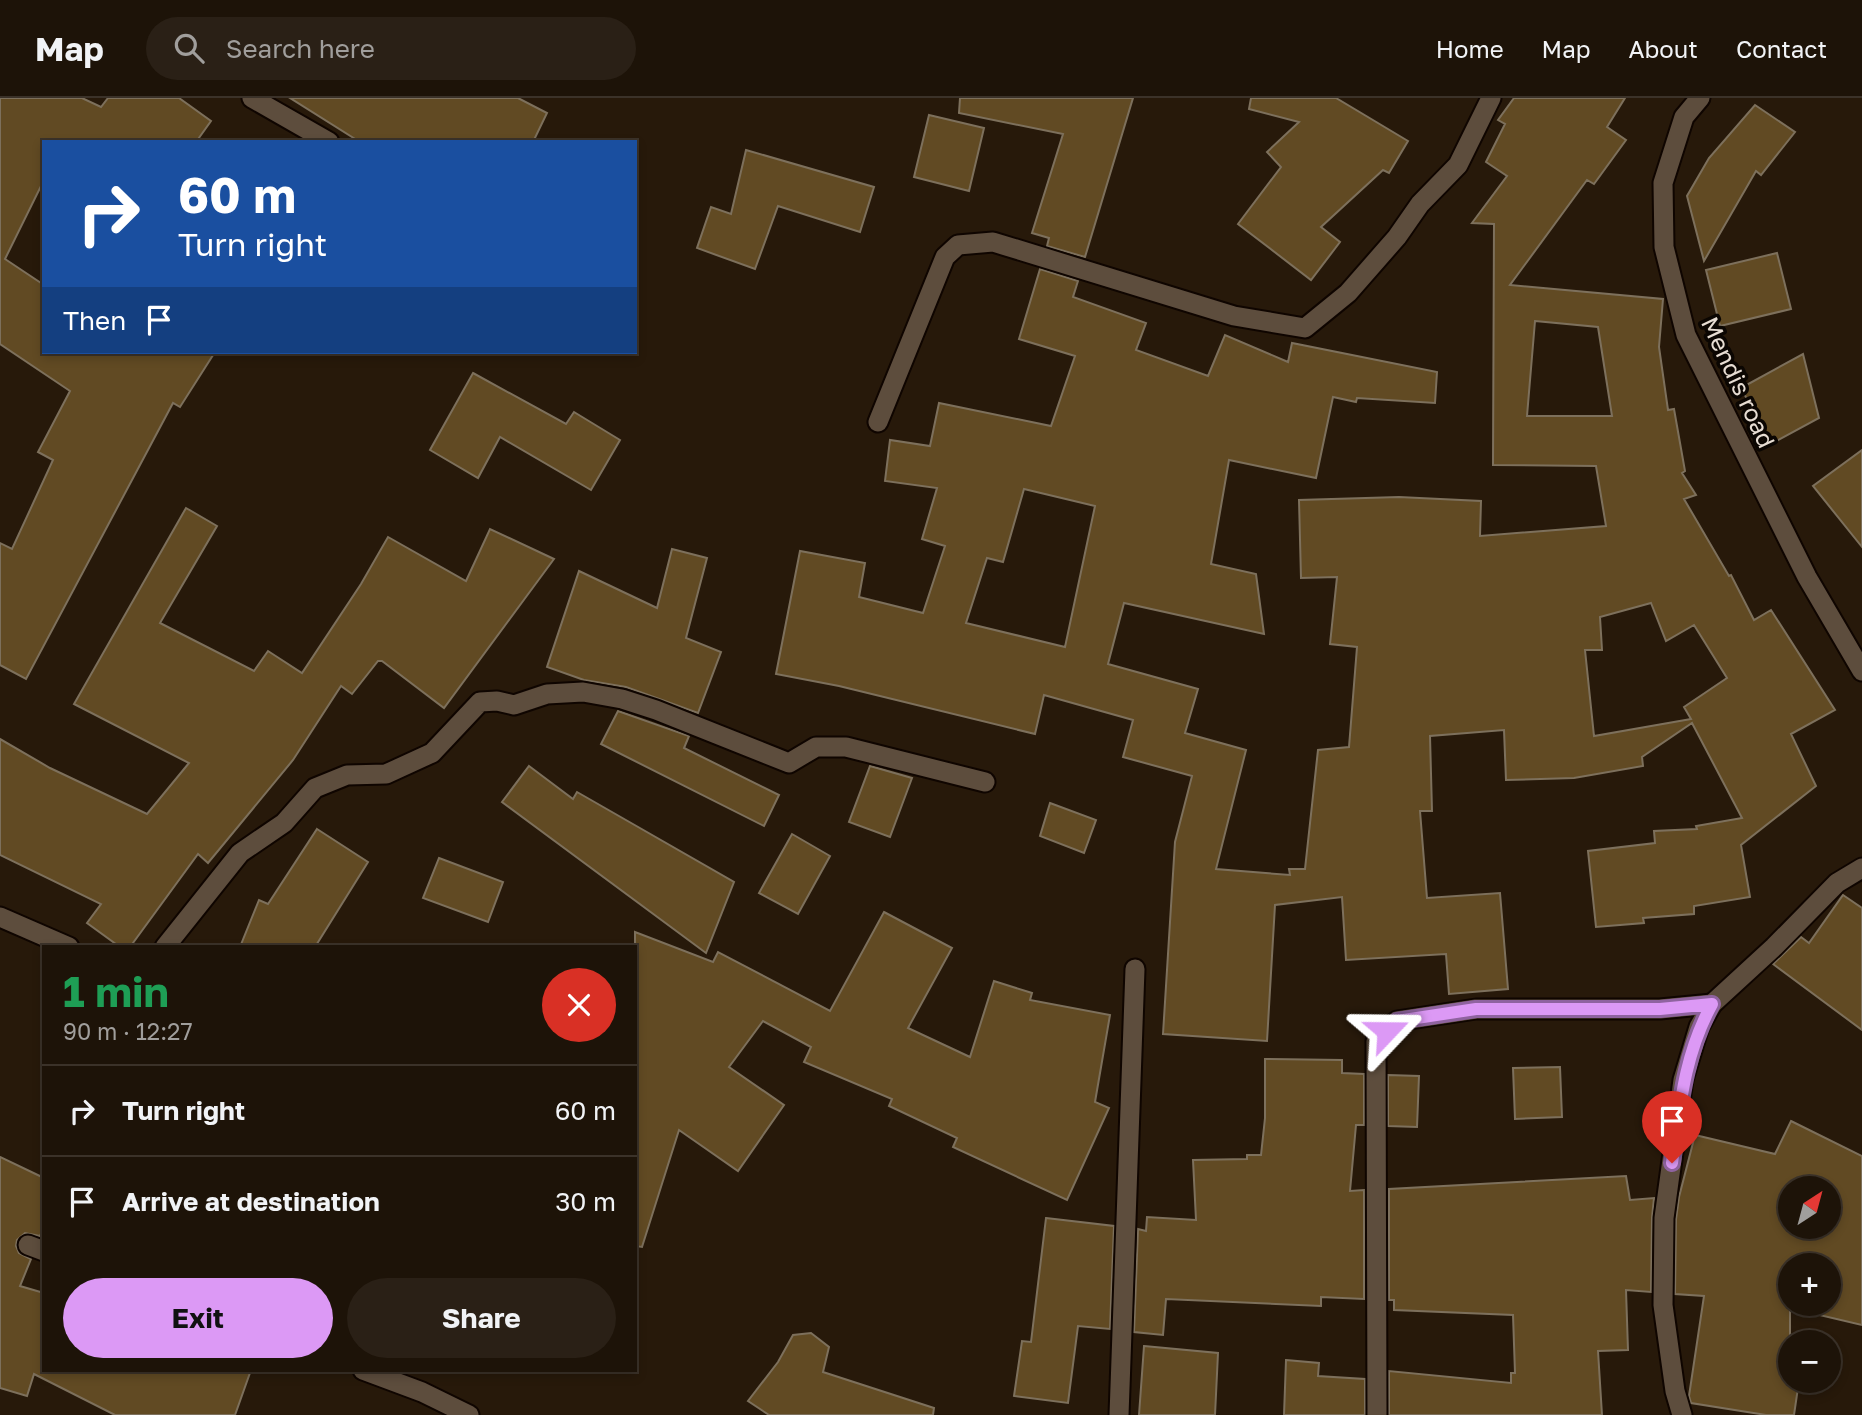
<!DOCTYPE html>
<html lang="en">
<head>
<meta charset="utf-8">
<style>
  body { margin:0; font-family:"Golos Text",sans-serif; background:#2a2016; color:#f1f3f6; height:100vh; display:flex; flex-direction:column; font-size:26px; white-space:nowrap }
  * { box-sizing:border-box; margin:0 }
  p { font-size:23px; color:#a09e9c }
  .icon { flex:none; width:38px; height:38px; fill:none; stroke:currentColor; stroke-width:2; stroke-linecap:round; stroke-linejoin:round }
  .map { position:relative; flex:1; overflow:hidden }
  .drawer { position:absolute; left:42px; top:847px; width:595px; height:427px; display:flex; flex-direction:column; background:#1d1308; border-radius:0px; box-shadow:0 4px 10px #0003,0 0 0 2px #3b3229 }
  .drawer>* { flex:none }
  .banner { position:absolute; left:42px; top:42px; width:595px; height:214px; border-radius:0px; box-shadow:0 4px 10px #0003,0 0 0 2px #3b3229; background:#1a4fa0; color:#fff; overflow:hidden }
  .needle { width:46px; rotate:36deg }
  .fabs { position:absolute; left:1778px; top:1078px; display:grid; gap:14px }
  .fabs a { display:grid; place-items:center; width:63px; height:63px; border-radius:50%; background:#1d1308; box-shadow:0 4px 10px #0003,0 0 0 2px #3b3229; font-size:35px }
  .pin { position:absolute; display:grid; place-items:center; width:60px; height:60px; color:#fff; margin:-72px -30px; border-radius:50% 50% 50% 0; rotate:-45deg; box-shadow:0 0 7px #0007 }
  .pin .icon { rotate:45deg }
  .me { position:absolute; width:77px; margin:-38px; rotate:67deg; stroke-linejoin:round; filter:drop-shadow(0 0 5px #0008) }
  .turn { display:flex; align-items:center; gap:24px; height:147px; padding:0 21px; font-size:32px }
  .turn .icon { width:91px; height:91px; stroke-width:2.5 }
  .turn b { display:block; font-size:49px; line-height:60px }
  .then { display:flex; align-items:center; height:66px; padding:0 21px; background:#0003; gap:14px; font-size:26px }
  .round { display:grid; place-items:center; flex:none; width:74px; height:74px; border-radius:37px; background:#2a2016 }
  .headline { display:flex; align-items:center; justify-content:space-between; height:119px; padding:0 21px }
  h1 { font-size:42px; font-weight:700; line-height:52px; color:#1e9e55 }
  .primary-button { display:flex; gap:14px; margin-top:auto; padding:14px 21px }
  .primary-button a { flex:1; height:80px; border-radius:42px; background:#dc99f5; color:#111; font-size:28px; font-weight:700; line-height:80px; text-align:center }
  .primary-button a+a { background:#2a2016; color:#f1f3f6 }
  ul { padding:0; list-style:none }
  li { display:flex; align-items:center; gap:21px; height:91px; padding:0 21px; border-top:2px solid #3b3229 }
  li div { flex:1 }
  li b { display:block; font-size:26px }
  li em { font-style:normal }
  header { display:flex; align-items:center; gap:42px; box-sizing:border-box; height:98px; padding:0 35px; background:#1d1308; border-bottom:2px solid #3b3229 }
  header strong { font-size:33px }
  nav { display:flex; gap:38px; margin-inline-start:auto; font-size:24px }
  .search { width:490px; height:63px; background:#2a2016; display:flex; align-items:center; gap:18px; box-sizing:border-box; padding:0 24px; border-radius:38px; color:#a09e9c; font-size:26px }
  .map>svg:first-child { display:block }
  .building { fill:#614a23; stroke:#7d705c; stroke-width:2; fill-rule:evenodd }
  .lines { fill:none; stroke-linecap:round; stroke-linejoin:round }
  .minor-casing { stroke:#0f0500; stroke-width:23 }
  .minor { stroke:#5d4d3d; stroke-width:19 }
  .route-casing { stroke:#8f639f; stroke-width:18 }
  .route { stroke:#dc99f5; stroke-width:12 }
  .labels { text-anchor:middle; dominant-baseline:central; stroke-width:7; stroke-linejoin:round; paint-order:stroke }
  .street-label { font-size:24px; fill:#e7ddd3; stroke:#0b0602 }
</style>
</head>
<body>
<header>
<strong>Map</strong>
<div class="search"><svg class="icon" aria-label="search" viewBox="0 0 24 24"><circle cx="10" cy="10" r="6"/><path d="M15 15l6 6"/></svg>Search here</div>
<nav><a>Home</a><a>Map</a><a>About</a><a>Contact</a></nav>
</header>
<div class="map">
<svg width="1862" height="1317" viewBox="0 0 1862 1317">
  <rect width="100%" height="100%" fill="#27190a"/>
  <g class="building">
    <path d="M0,0H82L101,9L108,0H179L211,23L196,44H44V82L5,161L44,187V254H215L180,309L173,305L26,581L0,567V445L12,451L53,362L38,354L70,293L0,246Z"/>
    <path d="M290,0H518L547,15L533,44H360Z"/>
    <path d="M960,0H1133L1085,159L1047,148L1049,140L1032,135L1063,36L959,15Z"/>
    <path d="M1251,0H1336L1408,43L1389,75L1383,72L1321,129L1340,144L1311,182L1238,126L1281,69L1267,54L1299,24L1249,11Z"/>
    <path d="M1514,0H1625L1607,29L1626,42L1594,86L1587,82L1510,187L1663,201L1659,249L1668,312L1674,311L1685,373L1682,375L1696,397L1684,401L1729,478L1731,477L1754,522L1771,512L1835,612L1791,636L1816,688L1741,747L1750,799L1694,808V816L1643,820L1644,825L1596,829L1588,753L1655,745L1654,733L1697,731L1696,728L1742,720L1692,625L1642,659L1643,668L1574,680L1506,682L1504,632L1430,638L1432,713H1420L1427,800L1500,795L1508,891L1449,896L1446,856L1346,862L1342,799L1275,807L1267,943L1163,936L1175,744L1192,678L1123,659L1133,622L1044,597L1035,636L839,588L776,576L800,453L865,465L859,499L923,515L945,448L922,441L937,390L885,383L890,342L930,348L939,305L1051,328L1075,258L1019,241L1040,171L1078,183L1073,199L1146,225L1136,252L1208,278L1225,237L1288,264L1292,245L1437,274L1435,305L1357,300L1356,304L1333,299L1316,380L1229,362L1211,466L1256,476L1264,536L1124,505L1108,566L1198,591L1185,635L1246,652L1216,771L1290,777L1289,771H1305L1318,652L1349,649L1357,549L1330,546L1337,479L1301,480L1299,402L1399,399L1481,403L1480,438L1606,428L1596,368L1493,367L1494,126L1472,125L1507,78L1486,64L1505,26L1498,22ZM1535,223L1598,229L1612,318H1527ZM1024,391L1095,408L1065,549L966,525L987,460L1003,464ZM1651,505L1666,543L1694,527L1727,580L1684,609L1691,621L1594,638L1585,552H1602L1600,519Z"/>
    <path d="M1755,7L1795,34L1761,77L1756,73L1704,163L1687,98L1709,60Z"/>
    <path d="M929,17L984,30L969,93L914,79Z"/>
    <path d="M746,52L874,89L860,134L778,108L755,171L697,150L711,109L731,116Z"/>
    <path d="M1777,155L1791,211L1720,228L1706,172Z"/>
    <path d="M1803,256L1819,320L1771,346L1741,290Z"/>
    <path d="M473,275L566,326L574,314L620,342L591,392L500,339L478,380L430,352Z"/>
    <path d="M1862,352V449L1813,388Z"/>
    <path d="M186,410L217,428L160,525L254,573L268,553L302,575L361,486L388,439L466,483L490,431L554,461L444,610L382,563H378L352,596L341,588L293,662L208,765L198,756L130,849H120L87,825L101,806L0,757V641L50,670L147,716L189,665L74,606Z"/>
    <path d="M672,451L707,460L686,540L721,554L698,615L626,589L584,582L547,569L579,473L657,510Z"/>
    <path d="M618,613L689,638L684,650L779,697L764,728L601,646Z"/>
    <path d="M529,668L573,701L577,694L734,784L706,855L502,704Z"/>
    <path d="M870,668L912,680L890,739L849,724Z"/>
    <path d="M1050,705L1096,722L1084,755L1040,738Z"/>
    <path d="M317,731L368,764L315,849H240L259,802L268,806Z"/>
    <path d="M792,736L830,758L798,816L759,795Z"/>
    <path d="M439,760L503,784L488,824L423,800Z"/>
    <path d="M1843,797L1862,810V932L1773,866L1801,839L1809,845Z"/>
    <path d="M884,814L952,850L908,930L970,959L994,883L1032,895L1030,902L1110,917L1095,1004L1109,1010L1067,1102L953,1049L957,1040L889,1008L892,1001L804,964L811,949L763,923L729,969L784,1007L738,1073L679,1032L642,1149L635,1148V834L713,864L718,854L830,913Z"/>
    <path d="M1265,961L1342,962V975L1364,976V1027H1356L1350,1093L1364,1092V1201L1321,1199V1208L1166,1201L1163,1237L1134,1234L1138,1131L1146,1133L1147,1119L1196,1122L1193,1062L1247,1061V1057H1261L1265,1020Z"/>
    <path d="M1560,969L1562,1019L1515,1021L1513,970Z"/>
    <path d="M1388,977L1419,978L1417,1029L1388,1028Z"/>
    <path d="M1791,1023L1862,1058V1227L1790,1210V1283H1799L1794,1317H1766L1691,1305L1689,1298L1704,1198L1675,1196L1676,1121L1679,1099L1695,1037L1775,1056ZM1790,1090H1829V1129H1790ZM1790,1167H1829V1206H1790Z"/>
    <path d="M0,1059L44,1080V1129L40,1138L25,1135L17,1142L16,1148L19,1155L31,1161L20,1188L44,1195V1272H251L235,1317H115L34,1276L27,1298L0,1290Z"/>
    <path d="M1626,1078L1630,1102L1654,1100L1652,1120L1651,1194L1626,1192L1628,1252L1598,1253L1602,1317H1389V1273L1511,1285V1275H1515L1513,1217L1394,1212V1202H1389V1091Z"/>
    <path d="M1046,1120L1114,1128L1110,1231L1078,1228L1068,1305L1014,1298L1022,1243L1031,1244Z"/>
    <path d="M811,1235L829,1249L823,1274L934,1310L933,1317H769L748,1303L778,1264L793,1237Z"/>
    <path d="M1144,1248L1218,1255L1215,1317H1139Z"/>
    <path d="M1286,1262L1319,1265L1318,1278L1365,1281V1317H1284Z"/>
  </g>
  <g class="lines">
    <defs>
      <g id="minor">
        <path d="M252,0L329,44"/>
        <path d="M1700,0L1684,19L1663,85L1664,149L1686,237L1807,479L1862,573"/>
        <path d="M878,324L945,159L958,147L993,144L1234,218L1305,230L1348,195L1397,139L1420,106L1458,67L1491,0"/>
        <path d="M0,819L69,849"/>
        <path d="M165,849L240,755L284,725L315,690L347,677L386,676L432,655L480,604L497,603L514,607L547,596L583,594L622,601L656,612L789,665L816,649H846L985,684"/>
        <path d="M28,1147L44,1153"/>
        <path d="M363,1272L422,1294L469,1317"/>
        <path d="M1119,1317L1135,871"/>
        <path d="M1377,1317L1376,943L1397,923L1476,911H1660L1712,906"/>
        <path d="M1682,1317L1675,1293L1663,1207L1664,1120L1683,982L1699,929L1712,906L1774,849L1837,785L1862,770"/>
      </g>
    </defs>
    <use href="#minor" class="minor-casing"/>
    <use href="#minor" class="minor"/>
  </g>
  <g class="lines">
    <defs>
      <path id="route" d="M1387,933L1397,923L1476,911H1660L1712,906C1684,957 1680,1008 1672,1065"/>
    </defs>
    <use href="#route" class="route-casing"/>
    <use href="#route" class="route"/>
  </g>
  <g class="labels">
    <g class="street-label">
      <text transform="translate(1739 284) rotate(65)">Mendis road</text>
    </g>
  </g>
</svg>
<div class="fabs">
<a><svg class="needle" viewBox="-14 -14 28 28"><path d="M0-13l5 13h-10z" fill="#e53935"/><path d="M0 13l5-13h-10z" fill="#a09e9c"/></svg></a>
<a>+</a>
<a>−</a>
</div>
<div class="pin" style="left:1672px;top:1065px;background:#d93025"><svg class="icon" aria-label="arrive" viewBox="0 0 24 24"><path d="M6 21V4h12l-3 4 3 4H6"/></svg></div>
<svg class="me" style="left:1387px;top:933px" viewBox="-20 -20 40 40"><path d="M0-17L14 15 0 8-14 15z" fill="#dc99f5" stroke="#fff" stroke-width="4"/></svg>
<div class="banner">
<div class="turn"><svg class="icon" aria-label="right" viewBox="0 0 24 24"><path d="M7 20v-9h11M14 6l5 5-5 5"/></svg><div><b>60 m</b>Turn right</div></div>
<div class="then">Then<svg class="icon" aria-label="arrive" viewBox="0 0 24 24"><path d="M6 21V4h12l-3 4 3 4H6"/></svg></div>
</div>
<section class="drawer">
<div class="headline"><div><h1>1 min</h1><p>90 m · 12:27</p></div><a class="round" style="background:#d93025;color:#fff"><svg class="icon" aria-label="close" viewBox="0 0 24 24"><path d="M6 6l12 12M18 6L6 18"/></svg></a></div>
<ul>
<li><svg class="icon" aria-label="right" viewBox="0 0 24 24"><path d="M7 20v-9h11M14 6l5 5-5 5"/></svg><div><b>Turn right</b></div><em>60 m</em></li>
<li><svg class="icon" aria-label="arrive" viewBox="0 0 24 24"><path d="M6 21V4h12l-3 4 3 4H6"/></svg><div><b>Arrive at destination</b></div><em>30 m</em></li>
</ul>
<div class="primary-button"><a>Exit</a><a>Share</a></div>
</section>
</div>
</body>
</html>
